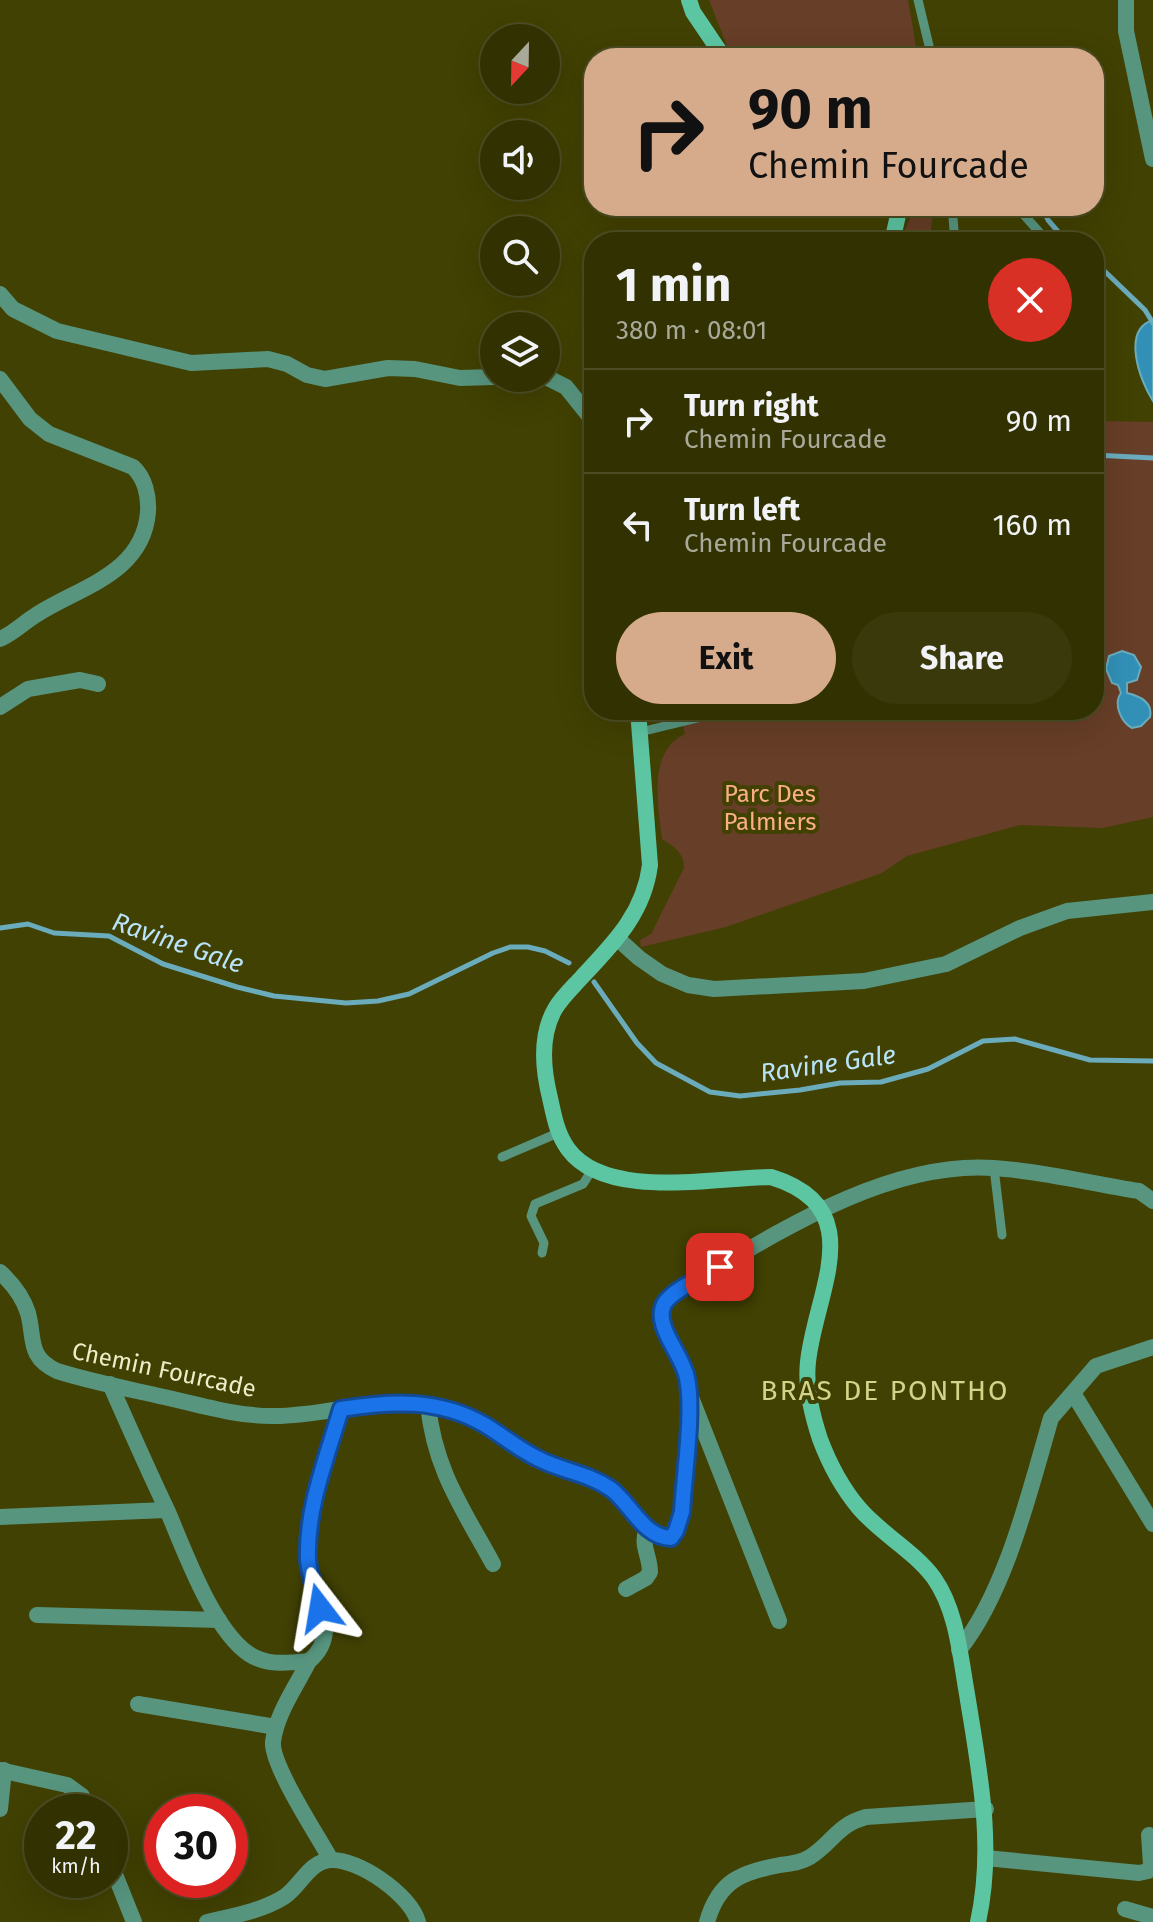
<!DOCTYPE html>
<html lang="en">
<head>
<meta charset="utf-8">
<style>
  body { margin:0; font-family:"Fira Sans",sans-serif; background:#39390c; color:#f1f3f6; height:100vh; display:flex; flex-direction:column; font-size:30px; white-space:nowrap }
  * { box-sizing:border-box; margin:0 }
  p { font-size:26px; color:#a8a999 }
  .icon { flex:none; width:44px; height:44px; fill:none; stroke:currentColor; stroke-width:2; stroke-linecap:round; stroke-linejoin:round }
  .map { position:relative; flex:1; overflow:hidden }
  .side { position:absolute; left:584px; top:232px; width:520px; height:488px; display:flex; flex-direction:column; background:#313102; border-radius:32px; box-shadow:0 8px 32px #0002,0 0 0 2px #4c4c24 }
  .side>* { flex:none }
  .top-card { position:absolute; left:584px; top:48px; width:520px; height:168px; border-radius:32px; box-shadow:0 8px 32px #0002,0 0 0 2px #4c4c24; background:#d6ab8b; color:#111; overflow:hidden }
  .needle { width:52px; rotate:202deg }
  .controls { position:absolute; left:480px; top:24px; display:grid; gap:16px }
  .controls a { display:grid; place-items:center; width:80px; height:80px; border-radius:50%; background:#313102; box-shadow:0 8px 32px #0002,0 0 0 2px #4c4c24; font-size:40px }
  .speed { position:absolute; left:24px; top:1794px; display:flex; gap:16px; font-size:40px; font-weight:700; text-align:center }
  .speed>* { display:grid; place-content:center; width:104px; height:104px; border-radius:50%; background:#313102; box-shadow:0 8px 32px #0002,0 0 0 2px #4c4c24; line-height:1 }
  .speed small { font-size:20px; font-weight:400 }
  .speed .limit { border:12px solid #d22; background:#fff; color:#111 }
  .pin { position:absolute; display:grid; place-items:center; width:68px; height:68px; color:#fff; margin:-34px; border-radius:16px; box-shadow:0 4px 12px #0006 }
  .me { position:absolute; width:88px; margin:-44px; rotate:346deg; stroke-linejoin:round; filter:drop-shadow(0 0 6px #0008) }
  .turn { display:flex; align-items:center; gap:28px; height:168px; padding:0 32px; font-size:36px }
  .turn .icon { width:104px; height:104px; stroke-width:2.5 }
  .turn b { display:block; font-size:56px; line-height:68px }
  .round { display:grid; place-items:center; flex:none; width:84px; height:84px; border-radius:42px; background:#39390c }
  .summary { display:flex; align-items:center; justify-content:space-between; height:136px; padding:0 32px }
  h1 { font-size:48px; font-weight:700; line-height:60px }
  .action { display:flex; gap:16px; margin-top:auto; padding:16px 32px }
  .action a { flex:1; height:92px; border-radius:48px; background:#d6ab8b; color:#111; font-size:32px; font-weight:700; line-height:92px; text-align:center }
  .action a+a { background:#39390c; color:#f1f3f6 }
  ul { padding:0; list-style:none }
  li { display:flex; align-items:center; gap:24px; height:104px; padding:0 32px; border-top:2px solid #4c4c24 }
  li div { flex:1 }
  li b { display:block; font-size:30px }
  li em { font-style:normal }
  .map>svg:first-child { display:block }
  .green { fill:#673e27 }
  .water { fill:#3290b7; stroke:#6aacbc; stroke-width:2 }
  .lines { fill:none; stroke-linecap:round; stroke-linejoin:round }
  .stream { stroke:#6aacbc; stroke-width:5 }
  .lane { stroke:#57957f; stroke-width:9 }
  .street { stroke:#57957f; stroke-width:16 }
  .secondary { stroke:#5cc6a3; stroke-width:16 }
  .route-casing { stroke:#114b97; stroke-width:20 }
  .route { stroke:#1a73e8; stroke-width:14 }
  .labels { text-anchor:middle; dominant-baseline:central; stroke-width:8; stroke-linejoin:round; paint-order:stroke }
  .park-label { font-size:24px; fill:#fcaf85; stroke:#414103 }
  .street-label { font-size:24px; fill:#ecedc9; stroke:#414103 }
  .water-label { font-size:26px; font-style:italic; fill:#b8e3f8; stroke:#414103 }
  .quarter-label { font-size:28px; letter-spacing:2px; fill:#d2d48a; stroke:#414103 }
</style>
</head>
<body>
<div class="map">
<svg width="1153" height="1922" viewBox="0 0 1153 1922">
  <rect width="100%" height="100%" fill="#414103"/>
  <g class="green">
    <path d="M709,0H908L918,58H737L727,46Z"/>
    <path d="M915,206H934L929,242H900Z"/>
    <path d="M1094,421L1153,422V817L1103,828L1020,825L907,856L882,873L726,927L641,947L640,940L651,934L684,868C684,852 674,847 662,839C658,806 647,751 685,734L679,710H1094Z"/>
  </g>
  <g class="water">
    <path d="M1153,320V401C1140,381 1121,330 1153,320Z"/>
    <path d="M1122,651L1134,655L1141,667L1137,680L1127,683V693C1140,696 1153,702 1150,717L1141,726L1132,728C1121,722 1113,704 1121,693L1118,685L1112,683L1106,669L1109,656Z"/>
  </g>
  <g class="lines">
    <g class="stream">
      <path d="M1041,206L1048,220L1067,242"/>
      <path d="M1094,261L1145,310L1153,323"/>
      <path d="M1094,455L1153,458"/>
      <path d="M0,928L28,924L54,933L109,936L163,964L237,987L274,996L346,1003L378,1001L409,994L493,953L510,947H528L545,951L569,963"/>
      <path d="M594,982L637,1043L656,1063L710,1092L740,1096L800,1090L840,1083L881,1082L928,1069L983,1041L1015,1039L1090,1060L1153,1061"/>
    </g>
    <g class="lane">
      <path d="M918,0L932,58"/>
      <path d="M952,206L955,242"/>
      <path d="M1020,206L1024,215L1048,242"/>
      <path d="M640,732L731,710"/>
      <path d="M502,1157L558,1133"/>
      <path d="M994,1168L1002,1235"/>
      <path d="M542,1253L544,1243L531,1216L535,1204L583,1184L592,1170"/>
    </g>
    <g class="street">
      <path d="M1126,0V31L1153,159"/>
      <path d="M0,294L13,309L57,331L191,363L268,359L287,364L307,375L325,379L388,368L415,369L460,378L494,377"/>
      <path d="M546,377L566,387L594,422"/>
      <path d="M0,379L30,419L49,434L133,467C145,478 149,496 148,512C143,574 79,587 36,615C23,623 14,633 0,639"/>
      <path d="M0,707L28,689L80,680L98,684"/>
      <path d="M618,939L639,958L662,974L688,985L714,989L864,981L946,964L1020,928L1067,911L1153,902"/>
      <path d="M0,1272C12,1283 23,1297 28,1313C35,1339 27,1357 57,1371C92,1382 129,1389 164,1397C200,1405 235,1416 272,1416C329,1417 385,1392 442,1407C479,1417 505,1443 538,1459C566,1473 597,1476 621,1498C637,1512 646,1537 671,1538L676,1531L682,1512C684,1478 695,1406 687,1375C680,1348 649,1323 670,1296C765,1241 881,1160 994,1168C1043,1171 1092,1184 1139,1191L1153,1201"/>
      <path d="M110,1384C129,1427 148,1470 168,1512C185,1552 213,1630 249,1654C267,1666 288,1663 309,1661"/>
      <path d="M1073,1393L1153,1524"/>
      <path d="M692,1400L779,1621"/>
      <path d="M428,1404C434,1469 463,1509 493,1564"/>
      <path d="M0,1517L166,1510"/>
      <path d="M626,1589L646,1578L650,1572C650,1555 640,1546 647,1529"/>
      <path d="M37,1615L219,1620"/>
      <path d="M959,1650C1006,1592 1030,1490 1051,1418L1096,1366L1153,1347"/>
      <path d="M138,1704L276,1727"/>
      <path d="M0,1770L67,1785L82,1796L90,1812"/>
      <path d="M0,1809L4,1770"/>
      <path d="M986,1858L1139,1873L1148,1871L1151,1865L1149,1835"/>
      <path d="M331,1860C318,1836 271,1765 273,1742C276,1714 297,1685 309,1661C319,1653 324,1644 325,1631C320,1609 312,1587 309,1565C301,1518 328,1454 341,1409"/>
      <path d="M110,1862L134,1922"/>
      <path d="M1125,1909L1153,1917"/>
      <path d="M207,1922C232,1916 262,1911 284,1897C300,1887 309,1861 331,1860C359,1859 411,1895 418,1922"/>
      <path d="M707,1922C719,1880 741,1873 780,1865C791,1864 802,1862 810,1857C833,1842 837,1825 866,1817L986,1809"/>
    </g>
    <g class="secondary">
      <path d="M689,0L693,12L724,58"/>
      <path d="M888,242L894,233L900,206"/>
      <path d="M638,710L650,865C644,913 614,943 582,977C573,987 562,997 555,1009C540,1035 543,1070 550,1098C554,1116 557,1134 568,1149C606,1201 715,1177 771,1177C872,1208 815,1292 808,1362C805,1388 812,1415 820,1439C829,1463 843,1489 859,1508C881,1534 913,1550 934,1578C957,1611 960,1655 967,1694C979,1770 995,1845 978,1922"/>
    </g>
  </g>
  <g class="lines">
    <defs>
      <path id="route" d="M320,1608C316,1592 309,1575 308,1560C306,1508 327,1457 341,1409C391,1401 439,1398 485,1425C502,1435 518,1449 537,1458C561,1471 588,1473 611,1489C631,1504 643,1537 671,1538L676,1531L682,1512C684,1476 694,1411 687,1378C683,1355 653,1326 664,1304C672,1290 706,1275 720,1267"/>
    </defs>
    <use href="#route" class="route-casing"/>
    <use href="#route" class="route"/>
  </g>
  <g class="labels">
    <g class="park-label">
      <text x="770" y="794">Parc Des<tspan x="770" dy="28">Palmiers</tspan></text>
    </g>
    <g class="street-label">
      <text transform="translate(164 1370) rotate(12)">Chemin Fourcade</text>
    </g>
    <g class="water-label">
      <text transform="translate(178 943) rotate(19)">Ravine Gale</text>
      <text transform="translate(828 1064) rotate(-8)">Ravine Gale</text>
    </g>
    <g class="quarter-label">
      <text x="885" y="1390">BRAS DE PONTHO</text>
    </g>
  </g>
</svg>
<div class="controls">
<a><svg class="needle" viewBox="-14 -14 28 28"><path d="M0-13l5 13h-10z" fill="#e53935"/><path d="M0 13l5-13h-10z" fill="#a8a999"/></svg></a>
<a><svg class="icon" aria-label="sound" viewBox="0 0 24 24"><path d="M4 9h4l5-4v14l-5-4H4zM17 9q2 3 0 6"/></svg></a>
<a><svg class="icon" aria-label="search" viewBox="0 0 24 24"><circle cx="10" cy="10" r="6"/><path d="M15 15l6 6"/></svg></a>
<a><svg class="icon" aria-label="layers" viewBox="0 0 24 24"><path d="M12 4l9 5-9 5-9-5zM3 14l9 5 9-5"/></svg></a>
</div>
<div class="speed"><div>22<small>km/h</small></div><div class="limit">30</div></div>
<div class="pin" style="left:720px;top:1267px;background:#d93025"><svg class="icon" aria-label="arrive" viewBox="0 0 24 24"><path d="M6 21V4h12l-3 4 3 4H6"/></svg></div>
<svg class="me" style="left:320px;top:1608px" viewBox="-20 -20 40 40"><path d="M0-17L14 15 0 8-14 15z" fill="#1a73e8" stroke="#fff" stroke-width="4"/></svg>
<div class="top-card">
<div class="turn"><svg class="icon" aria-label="right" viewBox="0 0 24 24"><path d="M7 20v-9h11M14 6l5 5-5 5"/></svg><div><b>90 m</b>Chemin Fourcade</div></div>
</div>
<section class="side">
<div class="summary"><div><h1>1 min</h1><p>380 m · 08:01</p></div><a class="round" style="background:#d93025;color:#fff"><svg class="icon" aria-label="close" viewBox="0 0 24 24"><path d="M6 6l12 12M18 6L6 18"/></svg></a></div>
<ul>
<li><svg class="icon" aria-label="right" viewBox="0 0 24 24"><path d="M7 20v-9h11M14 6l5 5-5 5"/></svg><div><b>Turn right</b><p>Chemin Fourcade</p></div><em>90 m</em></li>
<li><svg class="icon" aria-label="left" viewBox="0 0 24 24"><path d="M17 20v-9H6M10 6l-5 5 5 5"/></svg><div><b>Turn left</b><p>Chemin Fourcade</p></div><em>160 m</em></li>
</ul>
<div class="action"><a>Exit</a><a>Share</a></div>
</section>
</div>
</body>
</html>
